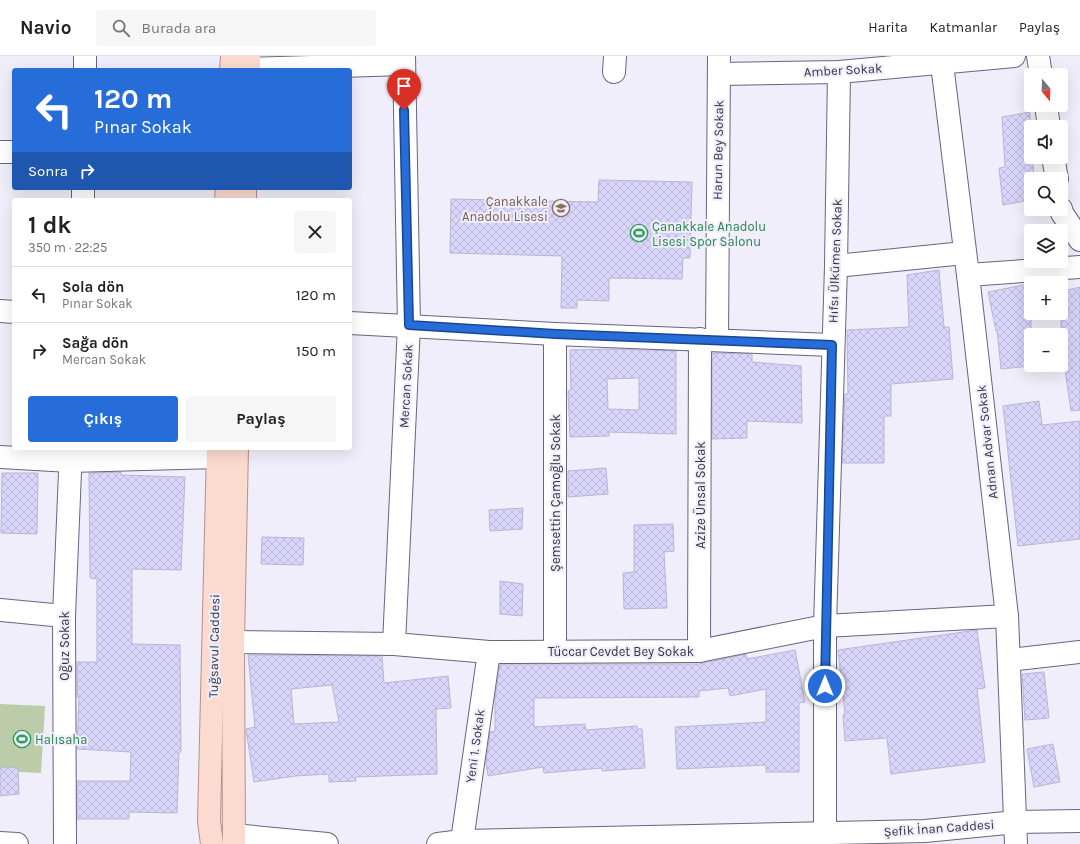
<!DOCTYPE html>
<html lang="tr">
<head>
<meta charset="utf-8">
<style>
  body { margin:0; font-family:Karla,sans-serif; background:#f6f6f6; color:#222; height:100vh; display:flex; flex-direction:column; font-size:15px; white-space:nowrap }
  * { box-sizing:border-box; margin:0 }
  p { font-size:13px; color:#767676 }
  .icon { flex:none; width:22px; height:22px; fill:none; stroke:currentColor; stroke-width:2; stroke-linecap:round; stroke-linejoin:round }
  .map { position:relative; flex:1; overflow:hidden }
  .sheet { position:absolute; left:12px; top:142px; width:340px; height:252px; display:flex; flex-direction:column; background:#fff; border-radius:4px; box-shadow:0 4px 16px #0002 }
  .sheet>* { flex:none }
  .top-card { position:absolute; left:12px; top:12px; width:340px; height:122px; border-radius:4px; box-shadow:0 4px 16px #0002; background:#266dd9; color:#fff; overflow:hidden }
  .needle { width:26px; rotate:161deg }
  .buttons { position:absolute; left:1024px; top:12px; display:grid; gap:8px }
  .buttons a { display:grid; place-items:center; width:44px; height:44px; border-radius:4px; background:#fff; box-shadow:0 4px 16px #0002; font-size:20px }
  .pin { position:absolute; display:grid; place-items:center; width:34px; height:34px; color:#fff; margin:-41px -17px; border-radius:50% 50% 50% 0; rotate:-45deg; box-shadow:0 0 4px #0007 }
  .pin .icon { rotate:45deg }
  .me { position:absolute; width:44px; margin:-22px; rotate:0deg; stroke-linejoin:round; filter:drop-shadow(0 0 3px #0008) }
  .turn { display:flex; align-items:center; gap:14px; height:84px; padding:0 16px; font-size:18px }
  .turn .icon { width:52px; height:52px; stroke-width:2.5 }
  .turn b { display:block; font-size:28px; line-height:34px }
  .then { display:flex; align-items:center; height:38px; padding:0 16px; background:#0003; gap:8px; font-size:15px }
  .round { display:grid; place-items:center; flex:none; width:42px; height:42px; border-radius:4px; background:#f6f6f6 }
  .summary { display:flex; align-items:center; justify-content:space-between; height:68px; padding:0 16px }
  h1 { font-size:24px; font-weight:700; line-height:30px }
  .action { display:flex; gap:8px; margin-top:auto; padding:8px 16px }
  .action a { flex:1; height:46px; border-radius:4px; background:#266dd9; color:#fff; font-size:16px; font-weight:700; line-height:46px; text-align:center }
  .action a+a { background:#f6f6f6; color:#222 }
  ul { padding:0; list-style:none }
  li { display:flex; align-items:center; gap:12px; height:56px; padding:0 16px; border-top:1px solid #e0e0e0 }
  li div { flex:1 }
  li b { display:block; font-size:15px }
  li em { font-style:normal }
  header { display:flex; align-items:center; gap:24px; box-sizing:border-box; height:56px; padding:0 20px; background:#fff; border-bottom:1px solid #e0e0e0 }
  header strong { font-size:19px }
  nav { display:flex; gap:22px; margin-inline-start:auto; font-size:14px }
  .search { width:280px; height:36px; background:#f6f6f6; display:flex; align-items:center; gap:10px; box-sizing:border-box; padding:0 14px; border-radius:4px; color:#767676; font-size:15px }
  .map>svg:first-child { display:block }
  .pitch { fill:#bdcca8 }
  .building { fill:url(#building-cross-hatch); stroke:#b9b6d3; fill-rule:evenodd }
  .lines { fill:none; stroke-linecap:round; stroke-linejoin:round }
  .minor-casing { stroke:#68657f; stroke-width:24 }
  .major-casing { stroke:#b49089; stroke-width:24 }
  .minor { stroke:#fff; stroke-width:22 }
  .major { stroke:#fbdad0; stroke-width:22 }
  .route-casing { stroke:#19478d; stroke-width:10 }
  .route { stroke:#266dd9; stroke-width:7 }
  .labels { text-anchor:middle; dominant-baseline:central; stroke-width:4; stroke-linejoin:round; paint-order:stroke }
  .street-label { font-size:13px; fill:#373541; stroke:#efeefa }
  .education-label { font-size:13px; fill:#785e54; stroke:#efeefa; text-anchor:end }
  .leisure-label { font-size:13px; fill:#27864d; stroke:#efeefa; text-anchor:start }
</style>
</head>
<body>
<header>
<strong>Navio</strong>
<div class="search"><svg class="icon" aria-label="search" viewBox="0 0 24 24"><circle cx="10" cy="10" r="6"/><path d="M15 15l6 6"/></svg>Burada ara</div>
<nav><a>Harita</a><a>Katmanlar</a><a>Paylaş</a></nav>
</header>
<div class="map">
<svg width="1080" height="788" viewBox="0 0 1080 788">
  <defs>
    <pattern id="building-cross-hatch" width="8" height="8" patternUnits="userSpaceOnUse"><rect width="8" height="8" fill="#d9d5fb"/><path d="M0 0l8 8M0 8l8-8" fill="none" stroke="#bbb7d8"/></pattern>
  </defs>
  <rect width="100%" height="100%" fill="#efeefa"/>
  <path class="pitch" d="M0,648L45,650L41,717L0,715Z"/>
  <g class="building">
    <path d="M1030,56L1031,107H1033L1034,123H1031V144L1003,149L999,112L1005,111L1002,61Z"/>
    <path d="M599,124L692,126L690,202H683L682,223L609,222V245L577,244V252H561L562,200L450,197L451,143L598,146Z"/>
    <path d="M939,214L944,271H949L953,323L891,328V360H884V407H842L845,338H848L847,274L909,271L907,219Z"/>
    <path d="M1023,229H1031V310L1001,313L997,274L996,275L988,236Z"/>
    <path d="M1080,231V354L1071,355L1061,286V257H1069L1064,235Z"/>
    <path d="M611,293L676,295V378L609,376V380L570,381L568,335L571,334L570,294ZM639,322V354L608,353L607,323Z"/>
    <path d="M712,297L752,298V306L801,310L802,367L747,365V382L712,383Z"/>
    <path d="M1039,345L1042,369L1080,365V483L1018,490L1003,350Z"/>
    <path d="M606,412L608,438L568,441V415Z"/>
    <path d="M121,416V419L185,421L181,514L132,513V588L180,589L181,696H179L177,757L129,756V763H77V725H130L131,696L77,693L79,641H77V606H97V523L90,522L89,417Z"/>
    <path d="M2,417H38L37,478L1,477Z"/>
    <path d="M523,452L522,473L490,475L489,454Z"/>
    <path d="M673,468L674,495L664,496L667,552L624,553L623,517L634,516V469Z"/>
    <path d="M262,481L304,482L303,509L261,508Z"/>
    <path d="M500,525L523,528L522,560L500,558Z"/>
    <path d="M977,574L985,632L977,633L985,706L891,718L887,682L845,685L843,659L845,658L838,594Z"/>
    <path d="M795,594L805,646L799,647V716H766V709L677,713L675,671L766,666V633L730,640L728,632L699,635V641L534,642V671L585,668L586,674L637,670V673H642L645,712L602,715V712L544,717L543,711L488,720L486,707L490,676L495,675V643L500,608H699L746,598L747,603Z"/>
    <path d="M248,599L382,600L384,627L448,620L451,652L436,653L437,718L355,721L356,725L329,726V718L295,720L254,726L246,673L255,671ZM332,629L339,666L294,668L291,633Z"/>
    <path d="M1044,616L1049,662L1025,664L1022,618Z"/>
    <path d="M1053,688L1060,726L1034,731L1027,693Z"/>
    <path d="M18,711L19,738L0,740V712Z"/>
  </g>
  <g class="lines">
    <defs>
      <g id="minor">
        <path d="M1038,0L1041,19"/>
        <path d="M942,8L968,219L1007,560L1016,788"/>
        <path d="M249,13L404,8"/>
        <path d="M85,14V0"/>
        <path d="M614,16L615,0"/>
        <path d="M719,18L839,16L1014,0"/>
        <path d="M1046,49L1049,71"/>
        <path d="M0,96H14"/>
        <path d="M1053,101L1057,123"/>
        <path d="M83,144V132"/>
        <path d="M1061,153L1062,157L1080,184"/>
        <path d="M836,210L964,197"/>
        <path d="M968,219L1080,211"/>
        <path d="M0,255L14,256"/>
        <path d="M350,267L555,278L832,289"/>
        <path d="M717,283L719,0"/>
        <path d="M0,401L70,405L218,401"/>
        <path d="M0,554L64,560"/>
        <path d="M233,586L394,588L489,596L699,595L825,570L1007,560"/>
        <path d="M394,588L409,269L404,0"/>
        <path d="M699,595L700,283"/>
        <path d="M555,596V278"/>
        <path d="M1009,604L1080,596"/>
        <path d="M825,778V570L836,210L839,16"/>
        <path d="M234,779L327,788"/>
        <path d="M462,785L489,596"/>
        <path d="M0,787L17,788"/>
        <path d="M65,788L64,560L71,392"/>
        <path d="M438,788L462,785L925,775L1016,766L1080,765"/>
      </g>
      <g id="major">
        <path d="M231,14L232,0"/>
        <path d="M249,14V0"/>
        <path d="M226,144L227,132"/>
        <path d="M245,144V132"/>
        <path d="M212,788L209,765L218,392"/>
        <path d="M234,788L233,586L237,392"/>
      </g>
    </defs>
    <use href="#minor" class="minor-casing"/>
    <use href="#major" class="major-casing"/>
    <use href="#minor" class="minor"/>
    <use href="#major" class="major"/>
  </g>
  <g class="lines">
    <defs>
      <path id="route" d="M404,54L409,269L556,278L832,289L825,630"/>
    </defs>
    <use href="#route" class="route-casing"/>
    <use href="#route" class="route"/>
  </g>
  <defs>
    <symbol id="school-ring" viewBox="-11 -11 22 22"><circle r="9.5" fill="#efeefa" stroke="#8d6e63" stroke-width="1.5"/><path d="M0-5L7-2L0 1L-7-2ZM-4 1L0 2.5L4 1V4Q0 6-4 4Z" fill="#8d6e63"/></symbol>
    <symbol id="stadium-ring" viewBox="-11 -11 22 22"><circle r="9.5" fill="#efeefa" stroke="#2e9e5b" stroke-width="1.5"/><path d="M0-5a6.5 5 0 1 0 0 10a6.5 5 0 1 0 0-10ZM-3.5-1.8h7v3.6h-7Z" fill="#2e9e5b"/></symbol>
  </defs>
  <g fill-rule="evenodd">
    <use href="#school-ring" x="551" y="142" width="20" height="20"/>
    <use href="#stadium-ring" x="629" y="167" width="20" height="20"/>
    <use href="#stadium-ring" x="12" y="673" width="20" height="20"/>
  </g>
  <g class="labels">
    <g class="street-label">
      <text transform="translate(843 14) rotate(-3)">Amber Sokak</text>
      <text transform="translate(718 94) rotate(-89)">Harun Bey Sokak</text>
      <text transform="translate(835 205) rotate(-88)">Hıfsı Ülkümen Sokak</text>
      <text transform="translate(406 330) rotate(-87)">Mercan Sokak</text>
      <text transform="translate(987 386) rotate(-96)">Adnan Advar Sokak</text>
      <text transform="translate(555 437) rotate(-90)">Şemsettin Çamoğlu Sokak</text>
      <text transform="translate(700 439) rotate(-90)">Azize Ünsal Sokak</text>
      <text transform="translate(64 590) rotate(-90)">Oğuz Sokak</text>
      <text transform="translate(214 590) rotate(-89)">Tuğsavul Caddesi</text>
      <text x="621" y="595">Tüccar Cevdet Bey Sokak</text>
      <text transform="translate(475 690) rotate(-82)">Yeni 1. Sokak</text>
      <text transform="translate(939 772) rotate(-4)">Şefik İnan Caddesi</text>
    </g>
    <g class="education-label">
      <text x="548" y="145">Çanakkale<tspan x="548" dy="15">Anadolu Lisesi</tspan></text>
    </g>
    <g class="leisure-label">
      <text x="652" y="170">Çanakkale Anadolu<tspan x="652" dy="15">Lisesi Spor Salonu</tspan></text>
      <text x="35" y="683">Halısaha</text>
    </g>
  </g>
</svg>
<div class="buttons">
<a><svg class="needle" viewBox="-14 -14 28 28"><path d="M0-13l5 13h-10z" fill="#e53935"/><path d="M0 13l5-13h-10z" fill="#767676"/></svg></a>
<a><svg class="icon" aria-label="sound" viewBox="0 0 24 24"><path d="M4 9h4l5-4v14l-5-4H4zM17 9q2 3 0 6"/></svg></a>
<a><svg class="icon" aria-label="search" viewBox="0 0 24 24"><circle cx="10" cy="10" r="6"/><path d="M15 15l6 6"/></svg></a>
<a><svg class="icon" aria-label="layers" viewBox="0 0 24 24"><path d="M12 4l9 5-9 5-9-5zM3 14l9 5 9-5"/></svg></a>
<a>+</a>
<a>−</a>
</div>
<div class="pin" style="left:404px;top:54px;background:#d93025"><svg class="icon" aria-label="arrive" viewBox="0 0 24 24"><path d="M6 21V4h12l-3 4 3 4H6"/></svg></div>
<svg class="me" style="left:825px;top:630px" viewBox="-20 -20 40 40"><circle r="17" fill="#266dd9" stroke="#fff" stroke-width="3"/><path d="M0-11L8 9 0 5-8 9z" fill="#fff"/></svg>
<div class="top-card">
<div class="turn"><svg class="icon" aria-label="left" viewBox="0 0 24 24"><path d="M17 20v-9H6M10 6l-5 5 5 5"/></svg><div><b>120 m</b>Pınar Sokak</div></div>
<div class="then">Sonra<svg class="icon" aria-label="right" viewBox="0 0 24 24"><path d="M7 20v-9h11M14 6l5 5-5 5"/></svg></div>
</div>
<section class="sheet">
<div class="summary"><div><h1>1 dk</h1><p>350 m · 22:25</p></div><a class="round"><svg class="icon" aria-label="close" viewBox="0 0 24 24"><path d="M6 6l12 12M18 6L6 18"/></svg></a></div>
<ul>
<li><svg class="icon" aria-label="left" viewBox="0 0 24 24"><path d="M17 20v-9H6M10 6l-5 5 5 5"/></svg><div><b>Sola dön</b><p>Pınar Sokak</p></div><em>120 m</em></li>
<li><svg class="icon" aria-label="right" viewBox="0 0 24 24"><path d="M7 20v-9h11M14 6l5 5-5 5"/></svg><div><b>Sağa dön</b><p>Mercan Sokak</p></div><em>150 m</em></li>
</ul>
<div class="action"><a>Çıkış</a><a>Paylaş</a></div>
</section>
</div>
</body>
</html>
